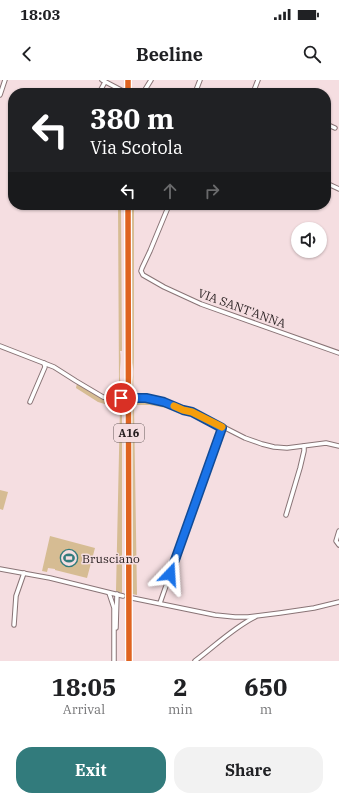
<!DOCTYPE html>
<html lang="en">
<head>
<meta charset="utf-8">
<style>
  body { margin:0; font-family:"IBM Plex Serif",serif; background:#f2f2f2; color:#202124; height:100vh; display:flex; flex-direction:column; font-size:15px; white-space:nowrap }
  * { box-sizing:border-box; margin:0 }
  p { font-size:13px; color:#757577 }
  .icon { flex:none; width:22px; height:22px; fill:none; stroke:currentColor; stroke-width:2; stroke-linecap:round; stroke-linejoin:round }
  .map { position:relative; height:581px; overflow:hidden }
  .details { display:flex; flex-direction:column; background:#fff; flex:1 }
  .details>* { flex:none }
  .banner { position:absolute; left:8px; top:8px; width:323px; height:122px; border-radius:16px; box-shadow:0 1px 3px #0004; background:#202124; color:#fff; overflow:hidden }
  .fabs { position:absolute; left:291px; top:142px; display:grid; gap:8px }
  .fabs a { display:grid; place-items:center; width:36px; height:36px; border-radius:50%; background:#fff; box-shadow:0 1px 3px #0004; font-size:20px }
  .pin { position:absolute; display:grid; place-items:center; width:34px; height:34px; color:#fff; margin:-17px; border:2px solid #fff; border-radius:50%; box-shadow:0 1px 4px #0007 }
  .me { position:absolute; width:44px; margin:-22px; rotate:20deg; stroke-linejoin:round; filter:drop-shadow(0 0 3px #0008) }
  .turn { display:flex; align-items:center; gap:14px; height:84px; padding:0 16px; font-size:18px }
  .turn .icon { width:52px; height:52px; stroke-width:2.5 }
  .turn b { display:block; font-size:28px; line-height:34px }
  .lanes { display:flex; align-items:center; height:38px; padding:0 16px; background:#0003; justify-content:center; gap:20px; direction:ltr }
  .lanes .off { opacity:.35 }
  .eta { display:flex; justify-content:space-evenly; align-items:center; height:68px; text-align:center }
  .eta b { font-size:24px; font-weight:700; line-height:28px }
  .primary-button { display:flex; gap:8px; margin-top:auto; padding:8px 16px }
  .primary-button a { flex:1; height:46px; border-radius:16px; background:#327b7c; color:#fff; font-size:16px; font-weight:700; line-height:46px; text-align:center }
  .primary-button a+a { background:#f2f2f2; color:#202124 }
  .status { display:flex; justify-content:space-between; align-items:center; height:28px; padding:0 20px; background:#fff; direction:ltr }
  .status svg { height:11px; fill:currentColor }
  header { display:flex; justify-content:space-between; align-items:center; height:52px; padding:0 16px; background:#fff; font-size:18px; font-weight:700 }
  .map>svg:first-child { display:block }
  .green { fill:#d6bc93 }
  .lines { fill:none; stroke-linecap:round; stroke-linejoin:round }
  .minor-casing { stroke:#897476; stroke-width:5.5 }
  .highway-casing { stroke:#fff; stroke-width:8 }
  .minor { stroke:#fff; stroke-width:3.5 }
  .highway { stroke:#df6320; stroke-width:5.5 }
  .minor-bridge-casing { stroke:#897476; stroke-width:5.5; stroke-linecap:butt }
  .minor-bridge { stroke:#fff; stroke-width:3.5 }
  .route-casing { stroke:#114b97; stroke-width:10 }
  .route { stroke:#1a73e8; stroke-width:7 }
  .slow { stroke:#f59e0b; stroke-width:7 }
  .labels { text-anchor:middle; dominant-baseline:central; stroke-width:3; stroke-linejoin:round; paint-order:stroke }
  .shield { fill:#f5dee1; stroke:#645859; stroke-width:1 }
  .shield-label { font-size:11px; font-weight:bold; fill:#261e1f }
  .street-label { font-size:12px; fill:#261e1f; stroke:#f5dee1 }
  .poi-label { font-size:12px; fill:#261e1f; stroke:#f5dee1; text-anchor:start }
</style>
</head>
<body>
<div class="status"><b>18:03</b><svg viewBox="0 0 49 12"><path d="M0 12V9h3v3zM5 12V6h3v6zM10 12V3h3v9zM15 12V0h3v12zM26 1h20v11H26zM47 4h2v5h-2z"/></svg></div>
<header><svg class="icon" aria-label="back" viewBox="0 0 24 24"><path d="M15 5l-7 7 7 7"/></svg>Beeline<svg class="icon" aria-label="search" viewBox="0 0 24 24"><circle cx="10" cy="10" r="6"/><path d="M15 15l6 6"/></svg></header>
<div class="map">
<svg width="339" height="581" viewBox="0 0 339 581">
  <rect width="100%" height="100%" fill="#f5dee1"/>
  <g class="green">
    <path d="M118,125H121L122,271H120C122,282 118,293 121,304H119Z"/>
    <path d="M131,125H134V277L133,319L154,321L165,325L166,328L150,325H134L137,515L132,514L131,304C134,297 134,287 131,280Z"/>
    <path d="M77,303L106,319L122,320V513L116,511L120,327L108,325L98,322L76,308Z"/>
    <path d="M0,410L8,412L3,430L0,429Z"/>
    <path d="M50,456L95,468L87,498L55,490V489L48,488L47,492L42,491Z"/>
  </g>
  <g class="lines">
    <defs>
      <g id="minor">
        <path d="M102,0L121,10"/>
        <path d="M99,13L105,2"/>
        <path d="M143,13L151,0"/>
        <path d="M195,13L200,0"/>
        <path d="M253,13L258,0"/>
        <path d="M0,15L5,0"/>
        <path d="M326,44L335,48"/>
        <path d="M326,103L339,109"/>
        <path d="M169,125L150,171L142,188L141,191L143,195L164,207L201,224L339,273"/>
        <path d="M0,266L54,287L76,301L103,317L107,318H121"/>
        <path d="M134,318C145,318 155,319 165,323C174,326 182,330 192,331L245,358L262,364L274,367L287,368L326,363L339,366"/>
        <path d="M30,322L45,287L44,283"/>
        <path d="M286,435L300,388L304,371V366"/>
        <path d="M339,451L336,461L339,465"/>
        <path d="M0,489L50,498L123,516"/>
        <path d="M109,513L114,528V581"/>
        <path d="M132,518L215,535L235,537H248L280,533L314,528L339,522"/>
        <path d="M160,523L222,347"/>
        <path d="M14,545L16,516L24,493"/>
        <path d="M116,548L117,514"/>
        <path d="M195,581C215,566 233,548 255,537"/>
      </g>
      <g id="highway">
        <path d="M128,0V13"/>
        <path d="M128,125L129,581"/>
      </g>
    </defs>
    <use href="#minor" class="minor-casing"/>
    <use href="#highway" class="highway-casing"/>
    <use href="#minor" class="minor"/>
    <use href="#highway" class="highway"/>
    <defs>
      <path id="minor-bridge" d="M121,318H134"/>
    </defs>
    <use href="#minor-bridge" class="minor-bridge-casing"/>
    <use href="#minor-bridge" class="minor-bridge"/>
  </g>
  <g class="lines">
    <defs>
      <path id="route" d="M121,318H146L164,322L183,330L192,332L222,348L170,494"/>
    </defs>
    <use href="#route" class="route-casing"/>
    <use href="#route" class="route"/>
    <path class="slow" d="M174,326L183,330L192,332L222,347"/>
  </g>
  <defs>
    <symbol id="stadium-ring" viewBox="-11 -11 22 22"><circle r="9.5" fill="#f5dee1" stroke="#327b7c" stroke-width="1.5"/><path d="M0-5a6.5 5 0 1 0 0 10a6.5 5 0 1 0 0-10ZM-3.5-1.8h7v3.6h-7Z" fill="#327b7c"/></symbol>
  </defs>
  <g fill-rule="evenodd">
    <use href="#stadium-ring" x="59" y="468" width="20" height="20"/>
  </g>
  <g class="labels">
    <rect class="shield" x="114" y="344" width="30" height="18" rx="3"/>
    <g class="shield-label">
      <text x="129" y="353">A16</text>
    </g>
    <g class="street-label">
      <text transform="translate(242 228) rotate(20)">VIA SANT'ANNA</text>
    </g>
    <g class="poi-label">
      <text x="82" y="478">Brusciano</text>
    </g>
  </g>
</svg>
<div class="fabs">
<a><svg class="icon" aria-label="sound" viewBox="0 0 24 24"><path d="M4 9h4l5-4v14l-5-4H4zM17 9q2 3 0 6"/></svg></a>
</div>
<div class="pin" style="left:121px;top:318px;background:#d93025"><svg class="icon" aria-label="arrive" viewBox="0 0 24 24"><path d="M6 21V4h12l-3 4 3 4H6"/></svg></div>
<svg class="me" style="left:170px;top:494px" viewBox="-20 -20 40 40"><path d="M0-17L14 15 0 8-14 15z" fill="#1a73e8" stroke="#fff" stroke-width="4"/></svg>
<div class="banner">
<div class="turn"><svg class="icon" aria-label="left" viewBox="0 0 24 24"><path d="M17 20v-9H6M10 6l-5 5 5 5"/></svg><div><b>380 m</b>Via Scotola</div></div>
<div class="lanes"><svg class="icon" aria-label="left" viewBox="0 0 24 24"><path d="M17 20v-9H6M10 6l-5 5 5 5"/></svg><svg class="icon off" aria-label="ahead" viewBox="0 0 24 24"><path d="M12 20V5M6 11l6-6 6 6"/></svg><svg class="icon off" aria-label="right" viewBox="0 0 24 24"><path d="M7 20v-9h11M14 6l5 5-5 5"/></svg></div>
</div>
</div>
<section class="details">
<div class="eta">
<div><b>18:05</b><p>Arrival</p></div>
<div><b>2</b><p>min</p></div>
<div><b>650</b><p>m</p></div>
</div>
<div class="primary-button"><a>Exit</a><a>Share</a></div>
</section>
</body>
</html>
